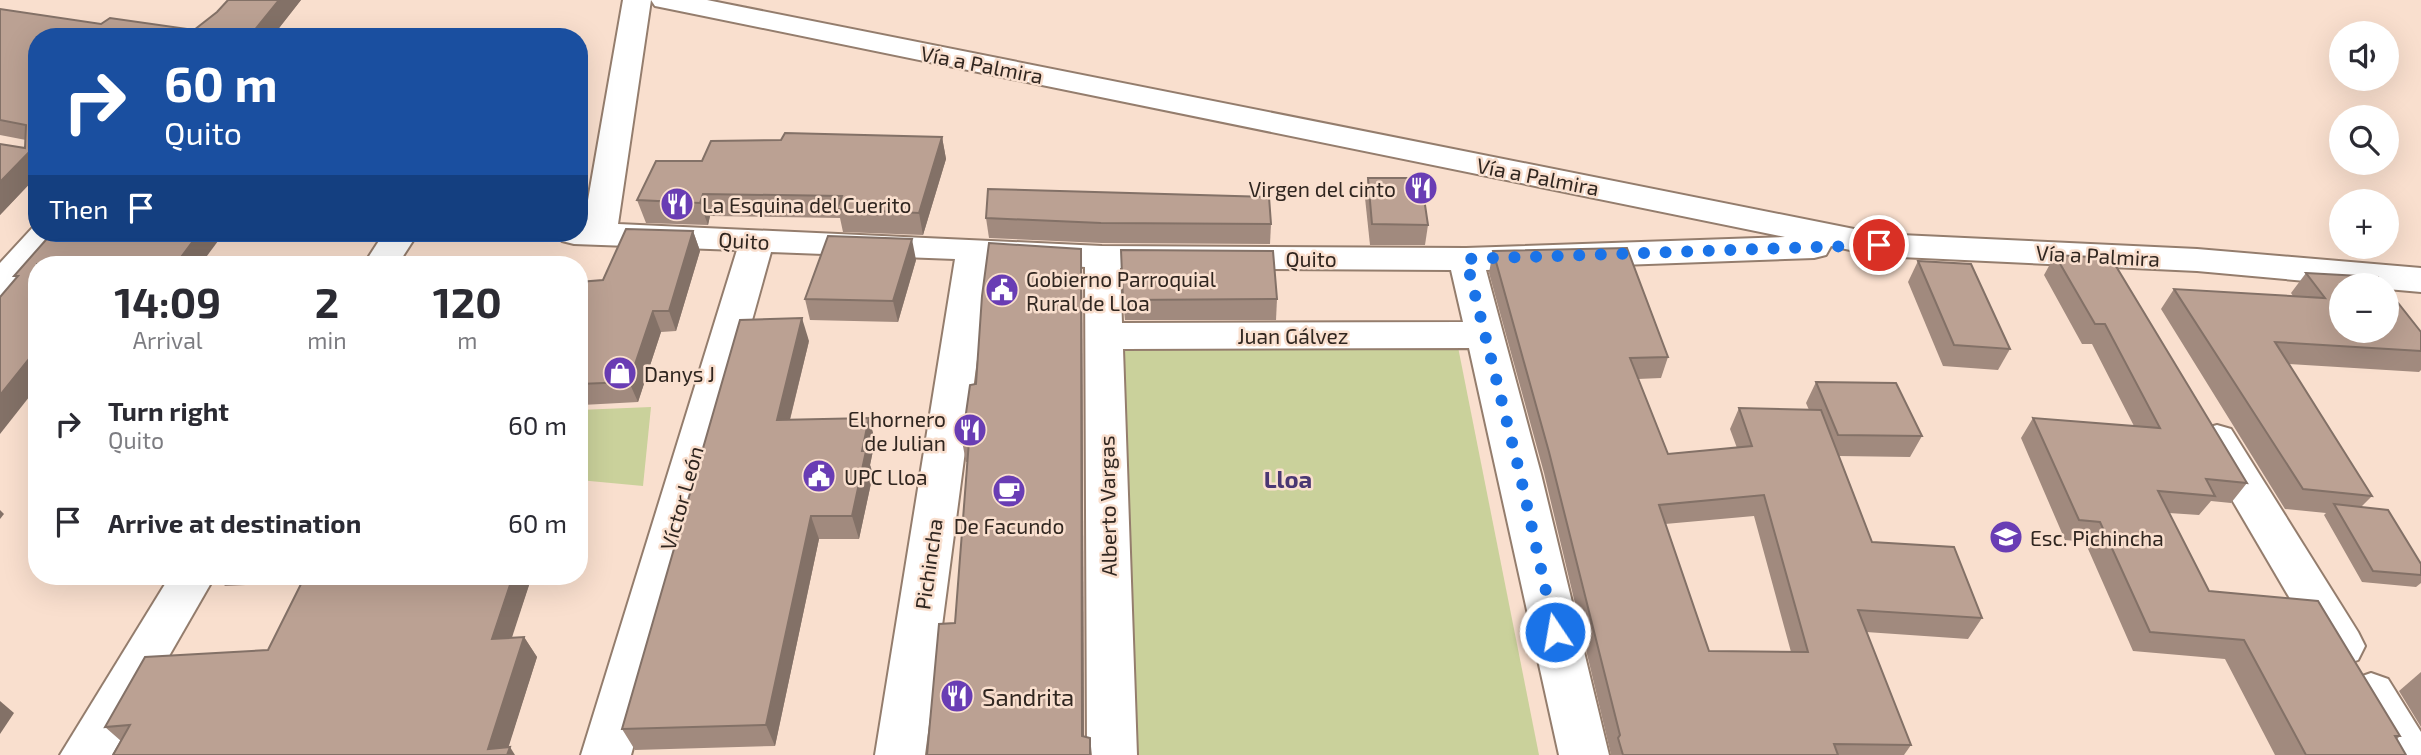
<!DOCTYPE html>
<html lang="en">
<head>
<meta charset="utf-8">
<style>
  body { margin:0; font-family:"Exo 2",sans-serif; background:#f7f7f7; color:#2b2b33; height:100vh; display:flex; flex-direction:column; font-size:26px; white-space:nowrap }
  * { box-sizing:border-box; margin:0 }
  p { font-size:23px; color:#7c7c81 }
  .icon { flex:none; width:38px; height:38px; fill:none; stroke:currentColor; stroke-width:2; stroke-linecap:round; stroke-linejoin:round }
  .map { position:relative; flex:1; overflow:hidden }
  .sheet { position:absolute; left:28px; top:256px; width:560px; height:329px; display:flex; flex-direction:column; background:#fff; border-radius:28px; box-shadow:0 7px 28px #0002 }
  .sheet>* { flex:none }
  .guide { position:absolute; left:28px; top:28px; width:560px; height:214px; border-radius:28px; box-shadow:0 7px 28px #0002; background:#1a4fa0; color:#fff; overflow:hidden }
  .tools { position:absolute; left:2329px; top:21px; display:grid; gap:14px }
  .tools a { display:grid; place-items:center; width:70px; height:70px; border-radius:50%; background:#fff; box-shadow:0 7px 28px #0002; font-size:35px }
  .pin { position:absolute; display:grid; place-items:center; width:60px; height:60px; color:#fff; margin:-30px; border:4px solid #fff; border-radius:50%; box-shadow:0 2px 7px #0007 }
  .me { position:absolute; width:77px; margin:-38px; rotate:348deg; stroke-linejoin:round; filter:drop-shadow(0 0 5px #0008) }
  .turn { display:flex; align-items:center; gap:24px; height:147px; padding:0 21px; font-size:32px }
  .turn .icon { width:91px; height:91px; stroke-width:2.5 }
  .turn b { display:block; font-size:49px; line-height:60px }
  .then { display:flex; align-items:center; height:66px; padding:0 21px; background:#0003; gap:14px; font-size:26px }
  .eta { display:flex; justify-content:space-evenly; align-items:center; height:119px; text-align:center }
  .eta b { font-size:42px; font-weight:700; line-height:49px }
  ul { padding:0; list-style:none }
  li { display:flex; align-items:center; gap:21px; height:98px; padding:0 21px }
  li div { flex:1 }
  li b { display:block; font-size:26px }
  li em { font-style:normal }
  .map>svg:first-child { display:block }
  .green { fill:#cad19b }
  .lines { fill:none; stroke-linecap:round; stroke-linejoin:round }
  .minor-casing { stroke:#947d6d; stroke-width:4 }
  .minor { fill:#fff; fill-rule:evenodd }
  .wall { fill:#a18a7e; fill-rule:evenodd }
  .shaded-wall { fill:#837167 }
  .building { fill:#bba193; stroke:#837167; stroke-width:2; fill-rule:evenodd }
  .route { stroke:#1a73e8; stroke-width:12; stroke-dasharray:0 21.6 }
  .labels { text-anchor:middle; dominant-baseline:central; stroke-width:5; stroke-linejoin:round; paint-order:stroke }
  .street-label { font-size:21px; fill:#302620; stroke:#f9dfce }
  .poi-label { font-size:21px; fill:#302620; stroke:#f9dfce; text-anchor:start }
  .quarter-label { font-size:24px; font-weight:bold; fill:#4a3773; stroke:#f9dfce }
  .near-poi-label { font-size:24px; fill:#302620; stroke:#f9dfce; text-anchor:start }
</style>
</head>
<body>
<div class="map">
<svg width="2421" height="755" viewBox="0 0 2421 755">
  <rect width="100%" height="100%" fill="#f9dfce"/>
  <g class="green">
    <path d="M1112,343L1458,347L1539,755H1130Z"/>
    <path d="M651,407L643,486L579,480V410Z"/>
  </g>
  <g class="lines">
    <defs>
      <g id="minor">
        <path d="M623,0H651L618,224L1102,246L1466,248L1785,237L665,8L655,6L651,0H707L1879,234L2197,249L2421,268V292L2387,289V285H2350L2197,271L1879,256L1831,246L1826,255L1814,258L1486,270L1541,474L1609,755H1559L1469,348L1123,349L1137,755H1087L1085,267L990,261L925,755H875L955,259L771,252L631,755H581L737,250L574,244L562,241L557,233H579V222L584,223ZM1120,268L1451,270L1463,322L1122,323Z"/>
        <path d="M35,225L37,233H64L13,293L0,297V263Z"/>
        <path d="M384,233H418L398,264H364Z"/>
        <path d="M2217,425L2231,429L2358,632L2365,646L2358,660L2342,666L2326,660L2197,440L2203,429Z"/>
        <path d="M170,576H215L112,755H60Z"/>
        <path d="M2371,673L2388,679L2421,732V755H2381L2347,694L2354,679Z"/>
      </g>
    </defs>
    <use href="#minor" class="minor-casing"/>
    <use href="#minor" class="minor"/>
  </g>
  <g class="wall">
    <path d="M228,0H301L272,37H37V176L0,215V144L25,148L26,140L0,135V9L101,24L194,30L217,12Z"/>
    <path d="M942,137L946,159L923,235L843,232L840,218L710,216L708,225L646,223L637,200L702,161Z"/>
    <path d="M1368,178L1428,225L1425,245H1370L1365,198Z"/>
    <path d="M986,218L1271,224L1270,244L1102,243L989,238Z"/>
    <path d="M693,231L700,251L676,331L661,332L638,402L582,405L579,412V282L603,280Z"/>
    <path d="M1081,249L1082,269L1084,737L1090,738L1092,755H927L955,623L967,462H966L962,441L976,384Z"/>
    <path d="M1493,251L1668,357L1661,378L1638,379L1668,454L1737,448L1730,429L1739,408L1809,410L1806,403L1816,382L1922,436L1910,457L1839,456L1872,542L1982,618L1968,639L1866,632L1911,745L1904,755H1611L1544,473L1489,273ZM1754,516L1791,652L1709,651L1665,524Z"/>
    <path d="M2055,255L2247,483L2231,503L2211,501L2199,515L2169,513L2209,591L2400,736L2397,739L2406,755H2275L2225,659L2133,651L2085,542L2065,540L2021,438L2033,418L2134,426L2092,344H2082L2044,275Z"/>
    <path d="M916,260L898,322L810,320L805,299Z"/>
    <path d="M1918,261L2010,349L1998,370L1943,366L1908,282Z"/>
    <path d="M2306,273L2421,332V370L2419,372L2289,364L2372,496L2361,507L2421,564V583L2416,587L2362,582L2324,515L2326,513L2285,509L2161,309L2174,289L2293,296L2291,293Z"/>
    <path d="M1277,299L1276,320H1125L1123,300Z"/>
    <path d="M809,341L790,420L869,418L875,441L870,465L873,474L859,539H819L775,746L635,750L622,729Z"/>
    <path d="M216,576H532L511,638L524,637L537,657L508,747L121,741L105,727L268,650L302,582L225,586Z"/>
    <path d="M2421,672V727L2399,691Z"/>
  </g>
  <g class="shaded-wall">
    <path d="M279,0H301L272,37H249Z"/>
    <path d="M942,137L946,159L923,235L919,213Z"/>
    <path d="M37,144V176L0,215V182Z"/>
    <path d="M703,194L710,216L708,225L700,203Z"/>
    <path d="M693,231L700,251L676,331L669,311Z"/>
    <path d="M199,233H224L201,264H176Z"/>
    <path d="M912,239L916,260L898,322L893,301Z"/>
    <path d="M1081,249L1082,269L1084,755L1082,736Z"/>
    <path d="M653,311L661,332L638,402L629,382Z"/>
    <path d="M802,318L809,341L784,443L777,420Z"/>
    <path d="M37,349V387L0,434V395Z"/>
    <path d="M579,399L582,405L579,412Z"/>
    <path d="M869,418L875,441L870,465L873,474L859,539L852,516L862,451Z"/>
    <path d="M0,510L4,514L0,519Z"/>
    <path d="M811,516L819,539L775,746L766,725Z"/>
    <path d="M513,576H532L505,659L492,639Z"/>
    <path d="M524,637L537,657L506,755L488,749Z"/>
    <path d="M0,701L14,713L0,734Z"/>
    <path d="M510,747L515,755H507Z"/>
  </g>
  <g class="building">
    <path d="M228,0H279L249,37H37V144L0,182V144L25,148L26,125L0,120V9L101,24L110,18L194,30L217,12Z"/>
    <path d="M785,133L942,137L919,213L837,209L842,196L703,194L700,203L637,200L656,161H702L711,141L781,140Z"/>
    <path d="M1368,178H1421L1428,225L1372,224Z"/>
    <path d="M988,189L1269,197L1271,224L1101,223L986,218Z"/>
    <path d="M626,229L693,231L669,311H653L629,382L579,384V282L603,280Z"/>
    <path d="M52,233H199L176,264H37V349L0,395V297L18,276H14Z"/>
    <path d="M828,236L912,239L893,301L805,299Z"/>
    <path d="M989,243L1081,249L1082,736L1090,738V755H927L939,624L955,623L969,441H962L970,385L976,384L982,296Z"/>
    <path d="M1627,248L1668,357L1630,358L1668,454L1752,446L1739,408L1821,410L1872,542L1954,547L1982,618L1858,610L1911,745L1834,744L1838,755H1623L1618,738L1620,735L1549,452L1493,251ZM1764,495L1808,652L1709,651L1659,505Z"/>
    <path d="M1121,250L1273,251L1277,299L1123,300Z"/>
    <path d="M2055,255L2111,258L2247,483L2206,479L2215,496L2158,491L2209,591L2318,601L2400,736H2395L2406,755H2306L2244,640L2150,632L2100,522L2079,520L2033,418L2160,428L2105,324H2095Z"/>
    <path d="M1918,261L1971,264L2010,349L1954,345Z"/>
    <path d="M2306,273L2378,277L2384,285H2342V331H2387V289L2421,332V351L2275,342L2372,496L2303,489L2174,289L2325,298Z"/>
    <path d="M802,318L777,420L869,418L862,451H866L852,516H811L766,725L622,729L740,320Z"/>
    <path d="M1816,382L1896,383L1922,436L1838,435Z"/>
    <path d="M2334,504L2388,510L2421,564V575L2373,571Z"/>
    <path d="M305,576H513L492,639L524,637L488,749L510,747L507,755H113L130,725L105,727L145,657L268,650Z"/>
  </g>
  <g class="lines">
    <path class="route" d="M1555,632L1520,474L1466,259L1879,245"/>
  </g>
  <defs>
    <symbol id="restaurant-disc" viewBox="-11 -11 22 22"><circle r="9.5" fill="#693db4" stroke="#f9dfce"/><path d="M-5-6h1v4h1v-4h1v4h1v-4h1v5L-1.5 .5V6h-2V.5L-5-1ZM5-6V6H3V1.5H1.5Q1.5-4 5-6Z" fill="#fff"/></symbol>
    <symbol id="civic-disc" viewBox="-11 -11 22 22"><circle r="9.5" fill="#693db4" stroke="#f9dfce"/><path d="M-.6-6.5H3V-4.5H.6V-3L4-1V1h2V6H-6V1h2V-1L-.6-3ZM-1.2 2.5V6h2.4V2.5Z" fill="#fff"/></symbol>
    <symbol id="shop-disc" viewBox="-11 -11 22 22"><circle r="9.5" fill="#693db4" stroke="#f9dfce"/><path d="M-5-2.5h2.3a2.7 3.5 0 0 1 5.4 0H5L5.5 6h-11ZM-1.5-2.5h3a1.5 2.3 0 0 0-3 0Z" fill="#fff"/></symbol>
    <symbol id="cafe-disc" viewBox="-11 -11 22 22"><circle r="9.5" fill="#693db4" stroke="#f9dfce"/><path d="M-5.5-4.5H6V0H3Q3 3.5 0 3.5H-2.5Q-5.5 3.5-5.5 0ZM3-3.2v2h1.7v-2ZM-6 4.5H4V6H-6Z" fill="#fff"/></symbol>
    <symbol id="school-disc" viewBox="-11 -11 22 22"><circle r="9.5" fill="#693db4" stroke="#f9dfce"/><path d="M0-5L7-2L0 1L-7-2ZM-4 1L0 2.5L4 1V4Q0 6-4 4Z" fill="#fff"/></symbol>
  </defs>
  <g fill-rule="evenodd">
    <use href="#restaurant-disc" x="1402" y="169" width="38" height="38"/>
    <use href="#restaurant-disc" x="658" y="185" width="38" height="38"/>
    <use href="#civic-disc" x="983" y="271" width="38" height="38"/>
    <use href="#shop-disc" x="601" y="354" width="38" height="38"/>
    <use href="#restaurant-disc" x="951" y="411" width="38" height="38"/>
    <use href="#civic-disc" x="800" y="457" width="38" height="38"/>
    <use href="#cafe-disc" x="990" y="472" width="38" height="38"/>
    <use href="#school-disc" x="1987" y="518" width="38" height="38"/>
    <use href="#restaurant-disc" x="938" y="677" width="38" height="38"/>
  </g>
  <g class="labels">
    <g class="street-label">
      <text transform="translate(982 64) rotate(11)">Vía a Palmira</text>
      <text transform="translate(1538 176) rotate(11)">Vía a Palmira</text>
      <text transform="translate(744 240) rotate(3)">Quito</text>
      <text transform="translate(2098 255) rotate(3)">Vía a Palmira</text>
      <text x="1311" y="258">Quito</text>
      <text x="1293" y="335">Juan Gálvez</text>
      <text transform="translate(681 498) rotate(-74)">Víctor León</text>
      <text transform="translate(1107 506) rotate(-91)">Alberto Vargas</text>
      <text transform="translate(928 564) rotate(-82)">Pichincha</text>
    </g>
    <g class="poi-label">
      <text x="1396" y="188" text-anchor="end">Virgen del cinto</text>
      <text x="702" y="204">La Esquina del Cuerito</text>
      <text x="1026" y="278">Gobierno Parroquial<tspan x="1026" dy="24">Rural de Lloa</tspan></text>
      <text x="644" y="373">Danys J</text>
      <text x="946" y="418" text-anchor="end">El hornero<tspan x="946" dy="24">de Julian</tspan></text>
      <text x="844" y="476">UPC Lloa</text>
      <text x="1009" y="525" text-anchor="middle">De Facundo</text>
      <text x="2030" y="537">Esc. Pichincha</text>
    </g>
    <g class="quarter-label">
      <text x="1288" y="478">Lloa</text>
    </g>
    <g class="near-poi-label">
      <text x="982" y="696">Sandrita</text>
    </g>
  </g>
</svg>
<div class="tools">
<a><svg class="icon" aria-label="sound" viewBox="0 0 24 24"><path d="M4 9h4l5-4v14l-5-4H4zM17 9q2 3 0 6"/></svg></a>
<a><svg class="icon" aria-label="search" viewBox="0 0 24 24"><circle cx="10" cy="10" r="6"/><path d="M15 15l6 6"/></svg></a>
<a>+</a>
<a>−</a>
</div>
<div class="pin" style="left:1879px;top:245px;background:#d93025"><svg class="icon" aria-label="arrive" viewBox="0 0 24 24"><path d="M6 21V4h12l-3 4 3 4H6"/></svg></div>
<svg class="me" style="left:1555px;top:632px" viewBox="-20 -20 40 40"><circle r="17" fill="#1a73e8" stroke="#fff" stroke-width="3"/><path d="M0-11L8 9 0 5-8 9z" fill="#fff"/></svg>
<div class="guide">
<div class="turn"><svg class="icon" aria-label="right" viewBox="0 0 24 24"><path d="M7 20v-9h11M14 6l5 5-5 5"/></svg><div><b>60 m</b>Quito</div></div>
<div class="then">Then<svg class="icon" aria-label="arrive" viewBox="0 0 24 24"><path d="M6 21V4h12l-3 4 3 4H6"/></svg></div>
</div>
<section class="sheet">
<div class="eta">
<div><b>14:09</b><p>Arrival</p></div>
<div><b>2</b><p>min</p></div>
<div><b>120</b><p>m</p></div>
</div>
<ul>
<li><svg class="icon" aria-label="right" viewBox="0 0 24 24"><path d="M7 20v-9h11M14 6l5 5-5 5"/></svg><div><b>Turn right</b><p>Quito</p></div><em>60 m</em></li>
<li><svg class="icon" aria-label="arrive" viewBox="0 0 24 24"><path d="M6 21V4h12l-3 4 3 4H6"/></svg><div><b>Arrive at destination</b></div><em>60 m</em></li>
</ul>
</section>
</div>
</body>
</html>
